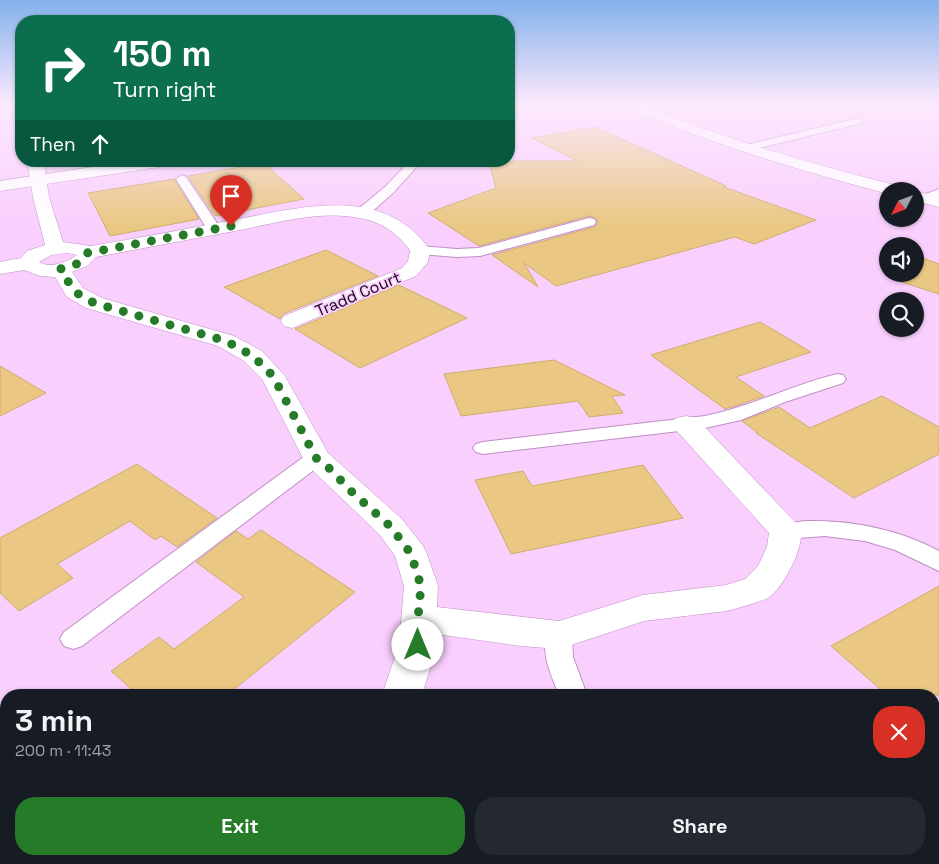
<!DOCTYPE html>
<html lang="en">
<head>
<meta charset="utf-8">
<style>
  body { margin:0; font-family:"Space Grotesk",sans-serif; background:#242831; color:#f1f3f6; height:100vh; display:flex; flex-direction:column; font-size:19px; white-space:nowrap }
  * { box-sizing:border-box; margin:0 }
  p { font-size:16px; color:#9ea1a6 }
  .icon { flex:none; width:28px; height:28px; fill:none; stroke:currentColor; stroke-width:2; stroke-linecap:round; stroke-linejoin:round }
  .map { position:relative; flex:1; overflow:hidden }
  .details { position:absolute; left:0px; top:689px; width:940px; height:176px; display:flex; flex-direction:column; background:#171b24; border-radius:20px 20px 0 0; box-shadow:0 1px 4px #0004 }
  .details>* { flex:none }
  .banner { position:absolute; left:15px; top:15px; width:500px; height:152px; border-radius:20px; box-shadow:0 1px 4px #0004; background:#0b6e4f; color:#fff; overflow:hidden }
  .needle { width:32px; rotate:228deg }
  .tools { position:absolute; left:879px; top:182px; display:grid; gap:10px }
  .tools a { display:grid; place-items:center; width:45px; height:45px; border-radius:50%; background:#171b24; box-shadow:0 1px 4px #0004; font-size:25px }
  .pin { position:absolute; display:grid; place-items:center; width:42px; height:42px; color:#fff; margin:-51px -21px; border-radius:50% 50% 50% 0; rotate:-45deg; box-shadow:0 0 5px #0007 }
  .pin .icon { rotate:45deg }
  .me { position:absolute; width:55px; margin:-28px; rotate:0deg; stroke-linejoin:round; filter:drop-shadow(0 0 4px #0008) }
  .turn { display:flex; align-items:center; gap:18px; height:105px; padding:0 15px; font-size:22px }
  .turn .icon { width:65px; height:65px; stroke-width:2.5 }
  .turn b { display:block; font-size:35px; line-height:42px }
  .then { display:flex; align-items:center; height:48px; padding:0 15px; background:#0003; gap:10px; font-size:19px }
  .round { display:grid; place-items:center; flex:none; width:52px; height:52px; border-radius:20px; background:#242831 }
  .overview { display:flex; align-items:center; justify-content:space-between; height:85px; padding:0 15px }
  h1 { font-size:30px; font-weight:700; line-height:38px }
  .cta { display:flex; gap:10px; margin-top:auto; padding:10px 15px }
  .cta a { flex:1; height:58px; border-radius:20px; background:#257b28; color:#fff; font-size:20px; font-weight:700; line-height:58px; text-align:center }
  .cta a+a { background:#242831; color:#f1f3f6 }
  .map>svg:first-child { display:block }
  .building { fill:#eac783; stroke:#cfad6a }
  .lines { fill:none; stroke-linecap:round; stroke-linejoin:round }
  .lane-casing { stroke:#bf8ec4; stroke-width:2 }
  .street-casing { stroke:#bf8ec4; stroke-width:1 }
  .secondary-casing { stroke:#bf8ec4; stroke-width:1 }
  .lane { fill:#fff; fill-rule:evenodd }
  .street { fill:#fff; fill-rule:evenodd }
  .secondary { fill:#fff; fill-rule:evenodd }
  .route { stroke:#257b28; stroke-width:9; stroke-dasharray:0 16.2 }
  .labels { text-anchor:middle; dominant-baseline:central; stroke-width:4; stroke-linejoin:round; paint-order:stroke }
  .far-street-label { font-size:16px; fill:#150517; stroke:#f9cffd }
</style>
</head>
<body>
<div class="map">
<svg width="939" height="864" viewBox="0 0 939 864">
  <rect width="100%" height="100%" fill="#f9cffd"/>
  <g class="building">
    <path d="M595,127L726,186L724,187L816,220L754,244L735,237L556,286L524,263L538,287L492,255L594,227L598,223L596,218L589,216L479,246L428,213L496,188L489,161H577L532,138Z"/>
    <path d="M264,163L304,199L215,216L188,176Z"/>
    <path d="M174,179L199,219L110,236L88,193Z"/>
    <path d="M326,250L378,276L283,314L280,319L224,287Z"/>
    <path d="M920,257L939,264V294L889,278L895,274H915V260Z"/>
    <path d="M399,285L467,318L360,368L295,329Z"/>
    <path d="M760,322L811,352L736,377L764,396L738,405L725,409L651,355Z"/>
    <path d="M554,360L625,395L612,396L623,413L589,417L578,401L461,416L444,374Z"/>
    <path d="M0,366L46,393L0,416Z"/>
    <path d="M882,396L939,427V454L854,498L756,433H758L742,421L779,407L810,428Z"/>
    <path d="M137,464L217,518L177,547L161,536L155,540L130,521L57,564L73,578L19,611L0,593V538Z"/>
    <path d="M643,465L683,518L511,554L475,480L523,471L532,486Z"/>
    <path d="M261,530L355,592L227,695H138L111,671L159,637L174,649L244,597L196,562L236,531L248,539Z"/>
    <path d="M939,586V695H887L831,646Z"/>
  </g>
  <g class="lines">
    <defs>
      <g id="lane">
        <path d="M859,118L862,119V123L746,151L741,148L742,146Z"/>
        <path d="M409,162H417L419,164L394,192L366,217H356L355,214L356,211L386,186Z"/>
        <path d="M182,175L186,177L221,229L219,232H209L207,229L176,179Z"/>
        <path d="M939,189V197L925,203L919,199L921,196Z"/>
        <path d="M589,218L594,219L596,222L594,225L480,256L457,257L420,254L415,253L413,250L415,247L420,246L457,249L479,248Z"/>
        <path d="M837,374L843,375L846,379L843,383L785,402L741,420L705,428L483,454L476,452L473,448L476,444L483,442L705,416C750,407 792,385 837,374Z"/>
        <path d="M316,452L323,453L326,458L323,463L82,646L73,649L64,646L60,639L64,632L309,453Z"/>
        <path d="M805,521C851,520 898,529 939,551V571L895,550L865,541L825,536L785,539L777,537L773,531L777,525Z"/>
        <path d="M559,625L568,628L572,635L573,657L587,695H559C551,674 538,649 550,628Z"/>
        <path d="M649,859H685L687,864H651Z"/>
      </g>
      <g id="street">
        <path d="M625,104H641C726,140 814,165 903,187L905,191H888V194C798,170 711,144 626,107Z"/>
        <path d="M32,161L42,162L44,165L49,197L63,242L91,246C139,238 186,229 233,220C300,208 383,183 430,250L428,262L416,276L292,328L284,326L281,321L284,316L402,268L408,261L410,250C398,234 383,223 364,219C322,209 277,223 235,231C189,240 142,248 96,257L87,266L72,272L83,288L102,298L234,336L262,351L285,376L328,453L402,519L423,546L427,554L438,586L437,607L559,621L643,595L726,585L745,579L758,566L767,547L769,533L676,430L672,424L676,418L686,416L696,418L796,523C798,526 799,527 800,530C806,545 782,590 768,598C755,604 740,607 727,611L644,621L559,649L521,646L436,634L437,645L422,695H382L399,645L404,586L395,556L380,535L306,464L262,379L244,361L218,346L86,308L67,297L55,277L40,276L24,270L0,274V262L21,258L27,251L45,245L33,197L28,165ZM67,253L77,255C68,262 50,269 39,262L51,255Z"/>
        <path d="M914,191H915L939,197V207L915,201Z"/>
        <path d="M133,859H188L186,864H131Z"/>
      </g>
      <g id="secondary">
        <path d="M520,104H552L546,108L509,113V105Z"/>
        <path d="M133,161H174L171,164L166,166L0,191V181Z"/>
      </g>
    </defs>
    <use href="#lane" class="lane-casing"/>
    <use href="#street" class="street-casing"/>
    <use href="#secondary" class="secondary-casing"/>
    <use href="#lane" class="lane"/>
    <use href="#street" class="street"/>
    <use href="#secondary" class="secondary"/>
  </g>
  <linearGradient id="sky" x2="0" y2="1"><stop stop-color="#83b1ea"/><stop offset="0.46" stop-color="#fce9fe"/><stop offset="1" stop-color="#fce9fe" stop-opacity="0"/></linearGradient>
  <rect width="939" height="225" fill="url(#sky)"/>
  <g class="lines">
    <path class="route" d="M231,226L87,253C83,264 70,267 60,269L75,292L94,303L226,341L253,356L273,376L316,458L330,469L353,493L391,527L411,554L421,586L418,618V645"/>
  </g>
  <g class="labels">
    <g class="far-street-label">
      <text transform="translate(358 294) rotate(-23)">Tradd Court</text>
    </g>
  </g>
</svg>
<div class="tools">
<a><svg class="needle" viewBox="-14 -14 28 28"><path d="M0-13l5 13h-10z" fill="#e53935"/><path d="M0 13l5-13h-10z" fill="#9ea1a6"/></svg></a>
<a><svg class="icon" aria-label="sound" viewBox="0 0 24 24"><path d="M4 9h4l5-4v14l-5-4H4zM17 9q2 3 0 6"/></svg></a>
<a><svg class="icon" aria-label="search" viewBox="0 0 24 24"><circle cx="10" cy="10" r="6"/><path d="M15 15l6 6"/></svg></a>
</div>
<div class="pin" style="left:231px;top:226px;background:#d93025"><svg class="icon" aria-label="arrive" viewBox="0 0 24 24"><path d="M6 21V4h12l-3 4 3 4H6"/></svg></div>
<svg class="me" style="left:418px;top:645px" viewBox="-20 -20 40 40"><circle r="19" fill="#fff"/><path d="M0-13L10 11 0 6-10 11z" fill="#257b28"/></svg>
<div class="banner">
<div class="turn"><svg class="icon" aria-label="right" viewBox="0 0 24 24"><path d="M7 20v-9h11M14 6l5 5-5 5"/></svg><div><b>150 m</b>Turn right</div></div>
<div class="then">Then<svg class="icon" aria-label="ahead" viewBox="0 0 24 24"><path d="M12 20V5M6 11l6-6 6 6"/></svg></div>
</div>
<section class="details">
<div class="overview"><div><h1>3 min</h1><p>200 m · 11:43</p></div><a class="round" style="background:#d93025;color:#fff"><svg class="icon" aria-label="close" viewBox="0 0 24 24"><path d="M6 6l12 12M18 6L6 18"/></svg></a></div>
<div class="cta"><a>Exit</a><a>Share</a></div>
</section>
</div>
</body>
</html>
